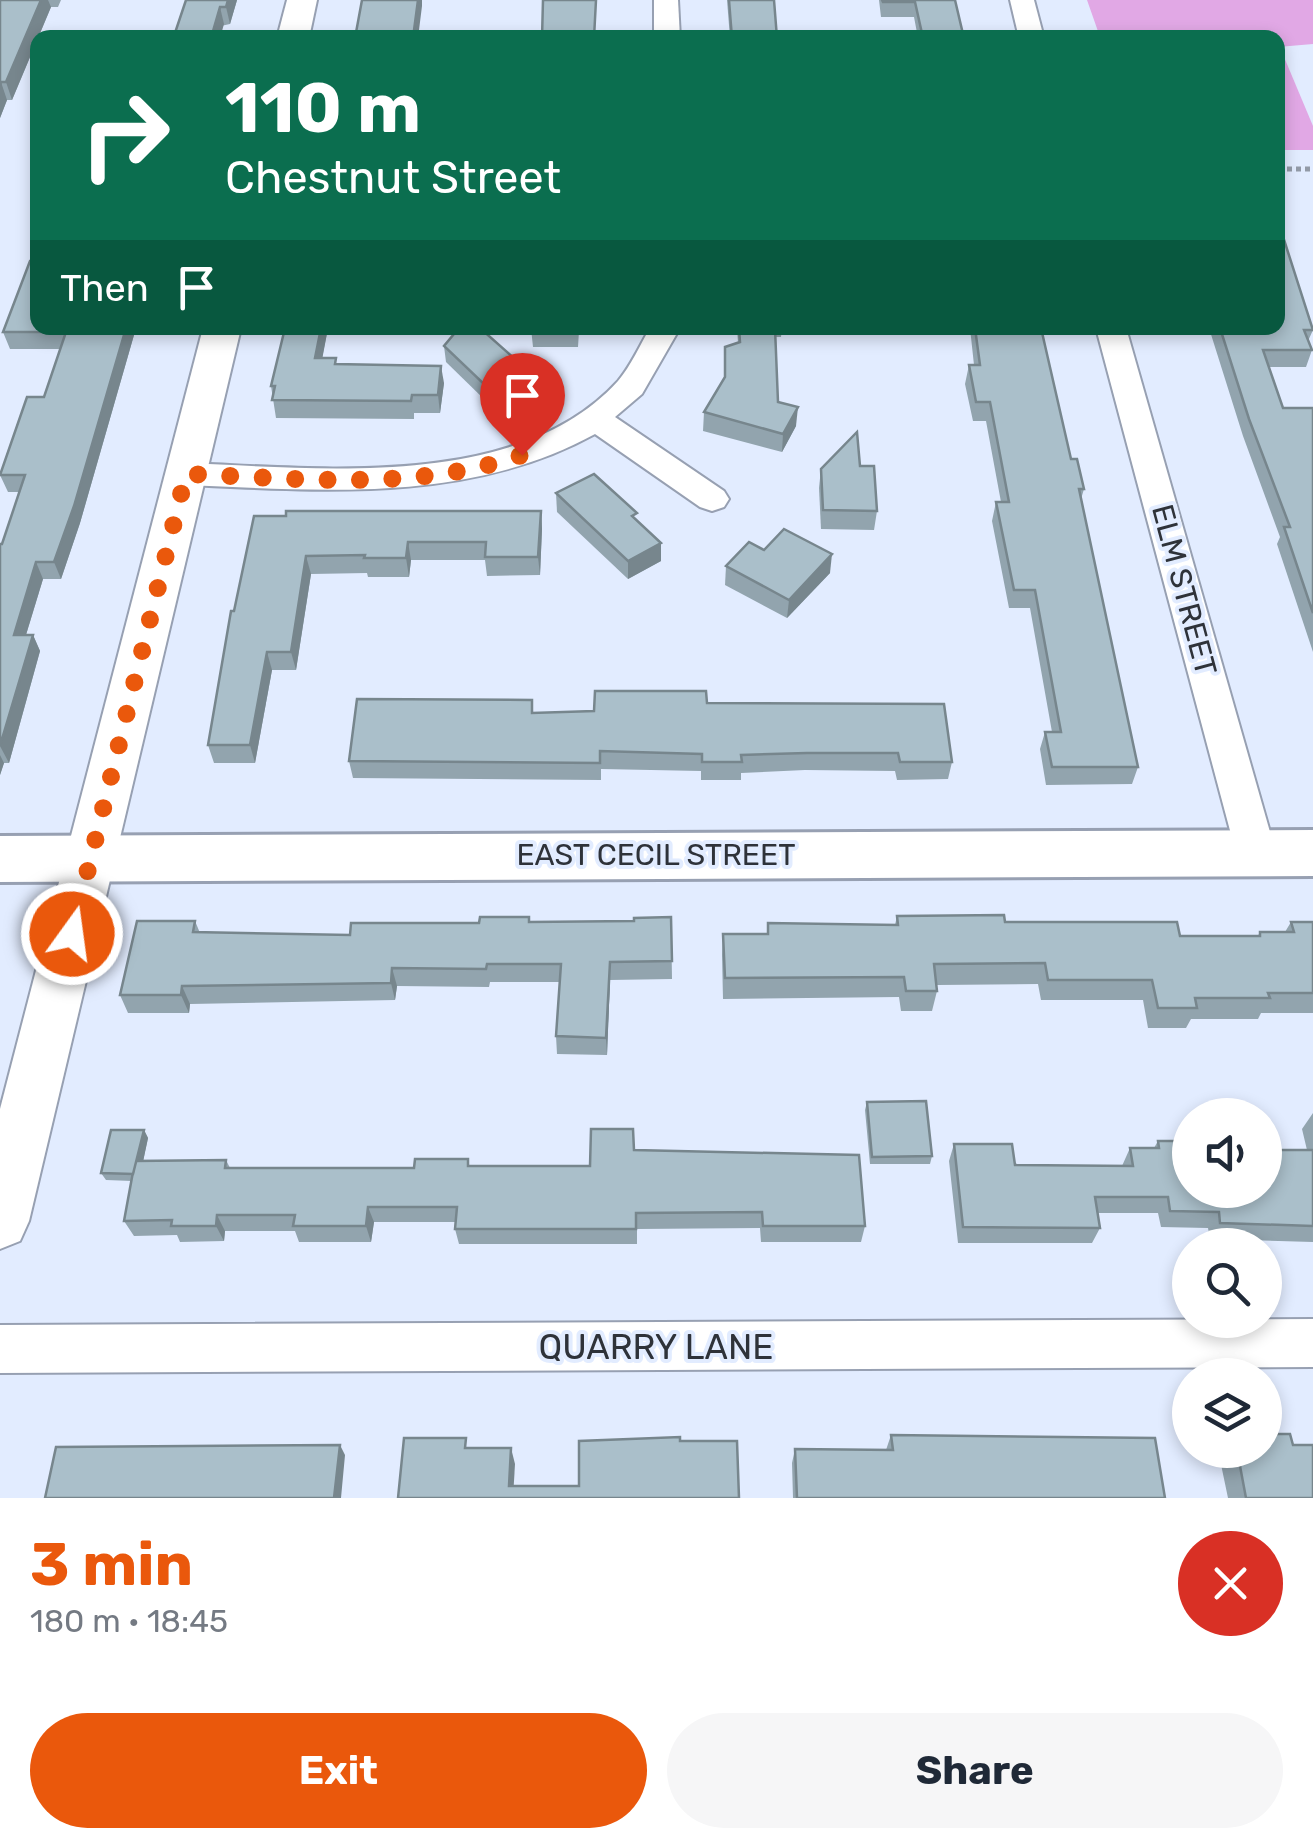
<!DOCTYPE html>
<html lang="en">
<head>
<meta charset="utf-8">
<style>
  body { margin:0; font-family:Rubik,sans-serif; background:#f6f6f7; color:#1f2937; height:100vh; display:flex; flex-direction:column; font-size:38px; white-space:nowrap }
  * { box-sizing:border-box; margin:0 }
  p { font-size:32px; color:#747a83 }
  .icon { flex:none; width:55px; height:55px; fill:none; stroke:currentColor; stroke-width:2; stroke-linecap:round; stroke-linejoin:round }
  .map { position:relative; height:1498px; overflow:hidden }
  .panel { display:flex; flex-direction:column; background:#fff; flex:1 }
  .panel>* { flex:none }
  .top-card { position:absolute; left:30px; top:30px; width:1255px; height:305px; border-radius:20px; box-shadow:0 5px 15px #0003; background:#0b6e4f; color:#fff; overflow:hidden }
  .fabs { position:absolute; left:1172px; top:1098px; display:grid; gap:20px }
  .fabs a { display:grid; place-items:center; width:110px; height:110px; border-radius:50%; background:#fff; box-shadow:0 5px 15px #0003; font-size:50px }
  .pin { position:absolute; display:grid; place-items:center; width:85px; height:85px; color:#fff; margin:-102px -42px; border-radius:50% 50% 50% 0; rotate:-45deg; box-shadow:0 0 10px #0007 }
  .pin .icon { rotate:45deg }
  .me { position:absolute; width:110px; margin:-55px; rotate:14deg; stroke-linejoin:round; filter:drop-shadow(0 0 8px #0008) }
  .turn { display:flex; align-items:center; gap:35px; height:210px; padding:0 30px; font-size:45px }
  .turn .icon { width:130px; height:130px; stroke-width:2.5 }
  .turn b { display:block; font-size:70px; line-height:85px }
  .then { display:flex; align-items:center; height:95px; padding:0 30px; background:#0003; gap:20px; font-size:38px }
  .round { display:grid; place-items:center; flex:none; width:105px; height:105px; border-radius:52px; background:#f6f6f7 }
  .summary { display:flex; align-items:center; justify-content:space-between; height:170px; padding:0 30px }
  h1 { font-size:60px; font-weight:700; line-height:75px; color:#ea580c }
  .primary-button { display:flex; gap:20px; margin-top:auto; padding:20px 30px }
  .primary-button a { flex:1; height:115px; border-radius:60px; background:#ea580c; color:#fff; font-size:40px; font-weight:700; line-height:115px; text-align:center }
  .primary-button a+a { background:#f6f6f7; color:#1f2937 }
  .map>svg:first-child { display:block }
  .green { fill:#e1a8e5 }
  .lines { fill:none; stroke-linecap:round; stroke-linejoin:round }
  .minor-casing { stroke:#97a0b2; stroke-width:4 }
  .tertiary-casing { stroke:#97a0b2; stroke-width:4 }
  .secondary-casing { stroke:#97a0b2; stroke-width:6 }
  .path { stroke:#929aa7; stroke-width:5; stroke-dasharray:5 4; stroke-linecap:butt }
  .minor { fill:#fff; fill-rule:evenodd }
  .tertiary { fill:#fff; fill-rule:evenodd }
  .secondary { fill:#fff; fill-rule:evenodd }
  .wall { fill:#92a4ae }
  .shaded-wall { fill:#77868d }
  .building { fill:#aabfca; stroke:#77868d; stroke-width:2.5 }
  .route { stroke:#ea580c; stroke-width:18; stroke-dasharray:0 32.4 }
  .labels { text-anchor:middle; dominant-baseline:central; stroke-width:8; stroke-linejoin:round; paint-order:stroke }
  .street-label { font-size:30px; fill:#2e3239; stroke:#e2ecff }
  .near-street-label { font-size:35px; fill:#2e3239; stroke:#e2ecff }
</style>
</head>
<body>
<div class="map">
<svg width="1313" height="1498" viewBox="0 0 1313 1498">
  <rect width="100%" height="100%" fill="#e2ecff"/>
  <g class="green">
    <path d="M1087,0H1313V44L1278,47V38L1100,37Z"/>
    <path d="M1278,57H1284L1313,126V150H1278Z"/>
  </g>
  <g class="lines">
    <defs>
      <g id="minor">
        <path d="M654,0H678L680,38H654Z"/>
        <path d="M1010,0H1034L1044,38H1019Z"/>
        <path d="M650,328H680L642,394L615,417L724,491L729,499L724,507L712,511L700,507L595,434C470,503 324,491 186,485L174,482L170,474L174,466L186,463C320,468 518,491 618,381C631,366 640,345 650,328Z"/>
        <path d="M1096,328H1126L1276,853L1270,864L1256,869L1242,864L1236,853Z"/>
        <path d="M1313,1319V1367L0,1373V1325Z"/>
      </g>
      <g id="tertiary">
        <path d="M287,0H317L309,38H277Z"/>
        <path d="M203,328H241L29,1221L20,1241L0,1249V1109Z"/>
      </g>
      <path id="secondary" d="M1313,830V876L0,882V836Z"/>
    </defs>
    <use href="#minor" class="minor-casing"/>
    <use href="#tertiary" class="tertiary-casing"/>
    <use href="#secondary" class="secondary-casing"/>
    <path class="path" d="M1278,169H1313"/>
    <use href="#minor" class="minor"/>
    <use href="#tertiary" class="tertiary"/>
    <use href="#secondary" class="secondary"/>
  </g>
  <g class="wall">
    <path d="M0,0H61L58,7H51L12,100H7L0,118Z"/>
    <path d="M186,0H237L230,24L174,36Z"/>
    <path d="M727,0H774L777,38H730Z"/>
    <path d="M879,0H955L963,34L973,38H918L914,17H881Z"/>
    <path d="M38,328H136L80,523L61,579H43L26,635H33L40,651L9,763H4L0,775V544H2L20,492H8L0,475L44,397L60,349H10L3,332Z"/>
    <path d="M328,328L322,358L337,364L444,383L440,413H414V419L276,418L271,386Z"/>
    <path d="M531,328H584V331H579L578,347H533Z"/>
    <path d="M737,328H782L781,337H775L778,402L796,426L782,452L703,431L704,412L724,378L725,347L738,343Z"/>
    <path d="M970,328H1041L1071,459L1084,489L1081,499L1138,767L1132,784L1046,785L1040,749L1045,732H1052L1030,608H1009L992,521L996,502H1001L986,421H973L965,384L969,365H974Z"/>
    <path d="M1209,328H1278L1313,330L1308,341L1312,350L1306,367H1268L1283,408H1313V652L1277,544L1280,537L1243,436Z"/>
    <path d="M444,346L526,385L488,403L446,362Z"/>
    <path d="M860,466L877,511L874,530L821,529L819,488L821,469Z"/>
    <path d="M556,493L637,521L661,561L628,579L557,512Z"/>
    <path d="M541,511L542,529L540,575L487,576L485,560H411L409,577H368L367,573L311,574L296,670H272L255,763H214L208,745L254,516Z"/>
    <path d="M764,550L830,573L787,618L725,585L726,566Z"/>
    <path d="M707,703L952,762L948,779L897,780L895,771L805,770L741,773V780H701V771L601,769V780L353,778L349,761L533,713L594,711Z"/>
    <path d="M897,916L1180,936H1258L1260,932H1285L1291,922H1313V1013H1261L1258,1019H1191L1186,1028H1148L1143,1000H1041L1038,984L937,985V991L932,1011H901L899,997L723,999L722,955L723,934H767L768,923L895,925Z"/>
    <path d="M671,917L672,979L610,980L607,1055L557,1054L556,1036L560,982H490L489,987L397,986L395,1000L190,1004L189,1013H128L120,995L195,921L200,933L350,935L530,922L634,921Z"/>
    <path d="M867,1102L932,1156L930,1164H870L865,1110Z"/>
    <path d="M1313,1113V1242L1210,1239L1208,1228L1161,1227L1158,1213H1098L1100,1228L1092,1243H958L949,1161L954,1144L1015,1165L1122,1166L1130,1148H1154L1158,1141L1190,1190L1307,1150L1302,1129Z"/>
    <path d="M144,1130L148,1138L143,1161L226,1160L230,1168L590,1166L634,1150L865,1226L861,1242H761L760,1228L637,1229V1244H459L455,1229V1222H374L371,1242H299L295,1231H225L224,1241L180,1242L177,1235L134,1236L124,1221L132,1181L106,1180L101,1173Z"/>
    <path d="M891,1435L1165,1498H793L792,1463L795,1449L886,1450Z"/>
    <path d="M1293,1445L1313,1498H1228L1218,1450H1265Z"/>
  </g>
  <g class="shaded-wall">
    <path d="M41,0H48L51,7L12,100L6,82Z"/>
    <path d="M228,0H237L230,24L226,7Z"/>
    <path d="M418,0H422V6L418,38H413Z"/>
    <path d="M220,7L224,24L220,38H211Z"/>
    <path d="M1,82L7,100L0,118V85Z"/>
    <path d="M126,328H136L80,523L61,579L54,562Z"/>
    <path d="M321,328H328L319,376L315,358Z"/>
    <path d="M441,366L444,383L440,413L438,395Z"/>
    <path d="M525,368L526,385L488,403L486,386Z"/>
    <path d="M798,407L796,426L782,452L783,434Z"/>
    <path d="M541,511L542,529L540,575L538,557Z"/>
    <path d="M408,542L411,560L409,577L406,558Z"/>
    <path d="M661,543V561L628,579V561Z"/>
    <path d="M832,554L830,573L787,618L789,600Z"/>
    <path d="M306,556L311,574L296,670L291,652Z"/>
    <path d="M36,562L43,579L21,651L14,635Z"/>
    <path d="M33,635L40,651L9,763L0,746Z"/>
    <path d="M267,652L272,670L255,763L250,745Z"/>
    <path d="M0,755L4,763L0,775Z"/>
    <path d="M610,962V980L607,1055L606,1038Z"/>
    <path d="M392,968L397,986L395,1000L391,983Z"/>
    <path d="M182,986L190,1004L189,1013L181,995Z"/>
    <path d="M144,1130L148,1138L139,1181L134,1174Z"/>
    <path d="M368,1207L374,1222L371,1242L366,1226Z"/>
    <path d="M217,1215L225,1231L224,1241L216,1226Z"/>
    <path d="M340,1445L345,1455L341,1498H334Z"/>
    <path d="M511,1448L515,1464L513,1498L509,1486Z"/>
  </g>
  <g class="building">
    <path d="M0,0H41L6,82H1L0,85Z"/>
    <path d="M186,0H228L226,7H220L211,38H161V36H174Z"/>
    <path d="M362,0H418L413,38H355Z"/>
    <path d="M543,0H596L594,38H542Z"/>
    <path d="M729,0H774L777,38H732Z"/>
    <path d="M882,0H955L963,34H972L973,38H923L915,2H883Z"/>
    <path d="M1278,221L1313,330H1304L1312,350H1263L1283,408H1313V613L1284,527H1290L1249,419L1220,328H1278Z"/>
    <path d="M30,261H38V328H126L74,506L54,562H36L14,635H33L0,746V544H2L25,475H0L27,397H44L66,332H3Z"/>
    <path d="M285,328H321L315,358H336L335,364L441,366L438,395H412L411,401L272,400L275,386H271Z"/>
    <path d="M459,328H480L525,368L486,386L444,346Z"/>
    <path d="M739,328H775L778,402L798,407L783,434L704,412L725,377V347L740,342Z"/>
    <path d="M975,328H1041L1071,459H1077L1084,489H1079L1138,767H1052L1045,732H1061L1035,590H1014L996,502H1009L990,402H976L969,365H980Z"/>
    <path d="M857,432L860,466H874L877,511L823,510L821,469Z"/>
    <path d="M594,474L637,513L632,516L661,543L628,561L556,493Z"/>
    <path d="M286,511H541L538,557H485L486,542H408L406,558H364L365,555L306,556L291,652H267L250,745H208L231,611H234L254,516H286Z"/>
    <path d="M784,529L832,554L789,600L726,566L749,542L764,550Z"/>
    <path d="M595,691H706L707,703L944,704L952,762H900L898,753H807L741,755L742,762H702V754L600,751V763L349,761L357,699L532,700V713L594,711Z"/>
    <path d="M1004,915L1005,922H1177L1180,936H1260V932H1294L1291,922H1313V993H1268L1270,998H1195L1197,1008H1158L1152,980H1048L1045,963L934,964L937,991H906L904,977L725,978L723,934H768V923L898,925L897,916Z"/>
    <path d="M480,917H529V922L634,921V918L671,917L672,961L610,962L606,1038L556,1036L561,964H487L486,969L392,968L391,983L182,986L181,995H120L137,921H195L193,932L350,935L351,923H479Z"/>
    <path d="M926,1101L932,1156L872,1157L867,1102Z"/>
    <path d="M591,1129H633L634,1150L859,1155L865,1226H763L762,1212L636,1213V1229H455L457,1207H368L366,1226H293L295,1215H217L216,1226H171L172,1220L124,1221L135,1161L226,1160L225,1168H414L415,1159H468V1166H590Z"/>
    <path d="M111,1130H144L133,1174L101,1173Z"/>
    <path d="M1158,1141H1190V1190H1265V1150H1313V1226L1220,1223L1219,1212L1170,1211L1168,1197H1095L1100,1228L963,1227L954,1144H1012L1015,1165L1133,1166L1130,1148H1159Z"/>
    <path d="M1265,1434H1290L1293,1445H1313V1498H1246L1237,1450H1265Z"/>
    <path d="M891,1435L1155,1438L1165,1498H797L795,1449L893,1450Z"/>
    <path d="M680,1437V1441H737L739,1498H398L404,1438H466L465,1448H511L509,1486H579V1441Z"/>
    <path d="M340,1445L334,1498H45L56,1447Z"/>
  </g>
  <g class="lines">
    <path class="route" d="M72,934L186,474C297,478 415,492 522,455"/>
  </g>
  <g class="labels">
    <g class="street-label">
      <text transform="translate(1184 590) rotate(75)">ELM STREET</text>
      <text x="656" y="855">EAST CECIL STREET</text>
    </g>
    <g class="near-street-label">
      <text x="656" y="1347">QUARRY LANE</text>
    </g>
  </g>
</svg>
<div class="fabs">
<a><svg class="icon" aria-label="sound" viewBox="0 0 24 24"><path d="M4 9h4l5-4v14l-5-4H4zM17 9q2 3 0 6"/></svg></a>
<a><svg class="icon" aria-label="search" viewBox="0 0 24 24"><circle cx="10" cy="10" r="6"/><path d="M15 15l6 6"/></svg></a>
<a><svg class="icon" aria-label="layers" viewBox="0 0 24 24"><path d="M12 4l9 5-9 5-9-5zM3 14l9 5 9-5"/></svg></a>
</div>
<div class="pin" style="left:522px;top:455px;background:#d93025"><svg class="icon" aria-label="arrive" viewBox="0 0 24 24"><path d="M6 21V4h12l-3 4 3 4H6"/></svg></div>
<svg class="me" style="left:72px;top:934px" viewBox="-20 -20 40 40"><circle r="17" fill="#ea580c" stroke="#fff" stroke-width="3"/><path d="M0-11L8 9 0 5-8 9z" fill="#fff"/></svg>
<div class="top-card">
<div class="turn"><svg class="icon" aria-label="right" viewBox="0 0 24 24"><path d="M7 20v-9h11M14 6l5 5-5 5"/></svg><div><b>110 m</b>Chestnut Street</div></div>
<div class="then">Then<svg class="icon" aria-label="arrive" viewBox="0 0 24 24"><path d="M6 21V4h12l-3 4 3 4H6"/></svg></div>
</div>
</div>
<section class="panel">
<div class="summary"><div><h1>3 min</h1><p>180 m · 18:45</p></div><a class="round" style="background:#d93025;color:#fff"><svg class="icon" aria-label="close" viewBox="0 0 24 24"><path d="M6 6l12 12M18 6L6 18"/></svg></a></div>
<div class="primary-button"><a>Exit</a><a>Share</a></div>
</section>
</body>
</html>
